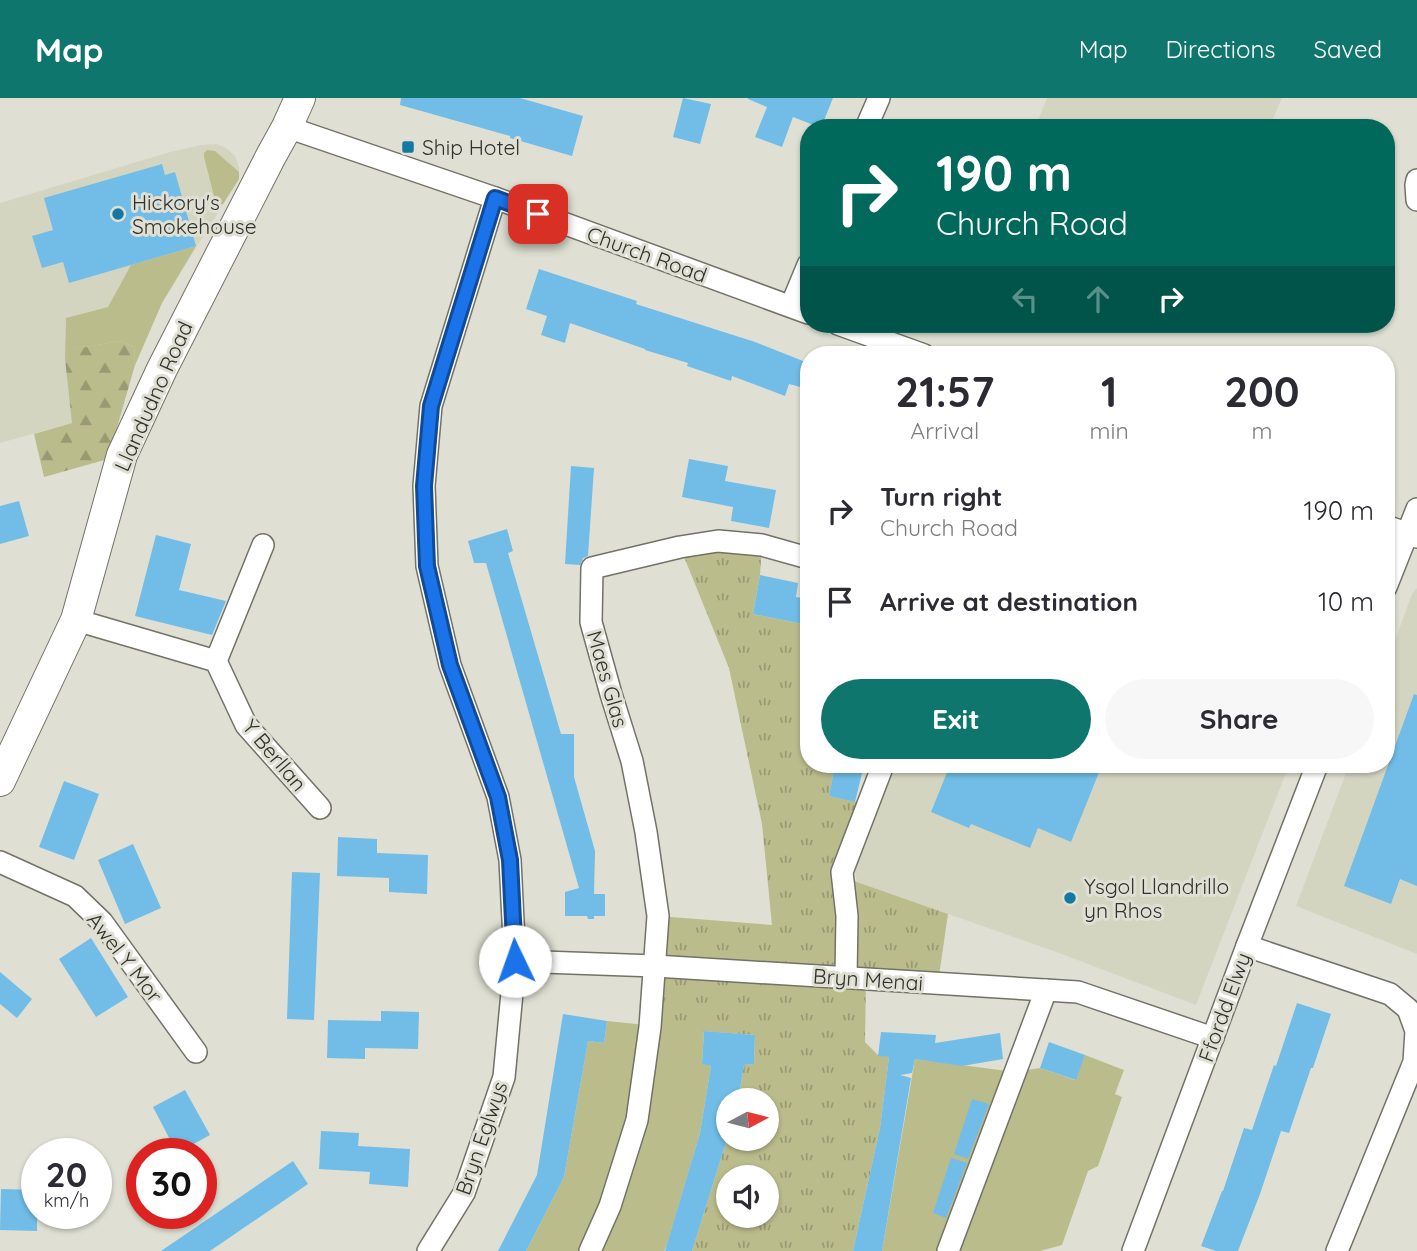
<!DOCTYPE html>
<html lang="en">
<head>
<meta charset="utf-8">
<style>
  body { margin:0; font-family:Quicksand,sans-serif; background:#f7f7f7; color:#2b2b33; height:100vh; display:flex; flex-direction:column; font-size:26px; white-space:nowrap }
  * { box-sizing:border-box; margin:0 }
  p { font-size:23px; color:#7c7c81 }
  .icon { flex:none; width:38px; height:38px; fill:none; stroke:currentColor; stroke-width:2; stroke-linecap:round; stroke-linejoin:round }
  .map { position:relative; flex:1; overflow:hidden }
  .details { position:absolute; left:800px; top:248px; width:595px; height:427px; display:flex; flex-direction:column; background:#fff; border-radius:28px; box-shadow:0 2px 5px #0004 }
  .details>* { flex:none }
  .hud { position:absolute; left:800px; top:21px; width:595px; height:214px; border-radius:28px; box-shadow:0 2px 5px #0004; background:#00695c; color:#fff; overflow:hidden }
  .needle { width:46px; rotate:83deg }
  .fabs { position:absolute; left:716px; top:990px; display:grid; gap:14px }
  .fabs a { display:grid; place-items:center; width:63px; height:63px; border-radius:50%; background:#fff; box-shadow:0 2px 5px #0004; font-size:35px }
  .speed { position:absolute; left:21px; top:1040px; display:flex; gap:14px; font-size:35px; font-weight:700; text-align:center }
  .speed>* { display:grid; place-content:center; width:91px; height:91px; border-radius:50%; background:#fff; box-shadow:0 2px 5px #0004; line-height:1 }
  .speed small { font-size:18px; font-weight:400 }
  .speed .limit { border:10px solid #d22; background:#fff; color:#111 }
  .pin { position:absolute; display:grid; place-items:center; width:60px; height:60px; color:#fff; margin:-30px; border-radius:14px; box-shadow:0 4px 10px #0006 }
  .me { position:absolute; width:77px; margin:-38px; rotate:357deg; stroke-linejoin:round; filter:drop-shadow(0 0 5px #0008) }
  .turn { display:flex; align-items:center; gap:24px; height:147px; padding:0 21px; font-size:32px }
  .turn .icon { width:91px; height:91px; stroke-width:2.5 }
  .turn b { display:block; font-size:49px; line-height:60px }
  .lanes { display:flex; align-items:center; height:66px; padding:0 21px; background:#0003; justify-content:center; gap:35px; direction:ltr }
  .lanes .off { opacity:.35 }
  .eta { display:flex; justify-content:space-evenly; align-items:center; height:119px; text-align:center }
  .eta b { font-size:42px; font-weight:700; line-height:49px }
  .primary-button { display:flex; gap:14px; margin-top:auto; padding:14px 21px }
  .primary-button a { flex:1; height:80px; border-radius:42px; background:#0f766e; color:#fff; font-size:28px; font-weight:700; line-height:80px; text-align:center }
  .primary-button a+a { background:#f7f7f7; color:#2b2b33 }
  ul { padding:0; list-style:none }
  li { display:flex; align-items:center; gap:21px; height:91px; padding:0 21px }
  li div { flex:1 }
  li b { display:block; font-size:26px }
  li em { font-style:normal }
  header { display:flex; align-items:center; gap:42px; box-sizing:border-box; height:98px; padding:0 35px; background:#0f766e; color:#fff }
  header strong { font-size:33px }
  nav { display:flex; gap:38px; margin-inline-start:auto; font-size:24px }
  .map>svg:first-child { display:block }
  .built { fill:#d4d5c1 }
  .grass { fill:url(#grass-tufts); fill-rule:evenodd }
  .forest { fill:url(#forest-firs) }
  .garden { fill:#bbbc8c }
  .building { fill:#71bde7 }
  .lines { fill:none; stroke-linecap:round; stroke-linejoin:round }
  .street-casing { stroke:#727267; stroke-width:24 }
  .secondary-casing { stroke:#727267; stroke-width:32 }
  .street { stroke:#fff; stroke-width:21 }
  .secondary { stroke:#fff; stroke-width:30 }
  .route-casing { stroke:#114b97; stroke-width:18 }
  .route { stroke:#1a73e8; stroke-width:12 }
  .poi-dot { fill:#1378a4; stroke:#dfe0d3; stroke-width:2.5 }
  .labels { text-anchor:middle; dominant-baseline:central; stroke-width:6; stroke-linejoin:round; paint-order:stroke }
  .poi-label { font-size:21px; fill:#31312d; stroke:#dfe0d3; text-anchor:start }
  .street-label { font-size:21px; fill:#31312d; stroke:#dfe0d3 }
</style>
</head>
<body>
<header>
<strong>Map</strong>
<nav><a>Map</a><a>Directions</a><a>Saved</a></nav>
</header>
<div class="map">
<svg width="1417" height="1153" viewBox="0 0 1417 1153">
  <defs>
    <pattern id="grass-tufts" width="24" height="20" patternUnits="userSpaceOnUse" patternTransform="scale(1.75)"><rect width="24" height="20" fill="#bbbc8c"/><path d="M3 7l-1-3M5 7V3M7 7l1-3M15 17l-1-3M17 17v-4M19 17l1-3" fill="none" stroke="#999973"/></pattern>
    <pattern id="forest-firs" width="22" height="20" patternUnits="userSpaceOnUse" patternTransform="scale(1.75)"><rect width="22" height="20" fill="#bbbc8c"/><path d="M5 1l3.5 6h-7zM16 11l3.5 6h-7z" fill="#999973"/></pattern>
  </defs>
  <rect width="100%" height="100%" fill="#dfe0d3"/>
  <g class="built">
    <path d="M1047,0H1282L1269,30H1035Z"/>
    <path d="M217,46L226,50L235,58L239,69V81L162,205L135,267L72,325L0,345V105L170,54L201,47Z"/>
    <path d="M1417,490V856L1296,808L1349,667H1386V567L1412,496Z"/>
    <path d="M895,667H1289L1196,907L1059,855L857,784L854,769Z"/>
  </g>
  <path class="grass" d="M762,447L760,477L753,516L803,526L801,540L808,541V667H835L829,698L856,704L869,703L842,774L857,784L948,816L938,885L866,881L865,944L878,957L889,959L880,1030L853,1153H692L728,1038V1041H766V1003H738L744,967L754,966L755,937L650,929L658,818L772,827L762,726L729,570L680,449ZM728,1080H766V1118H728Z"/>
  <path class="forest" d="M120,243L134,249L135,267L108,361L44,379L34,336L72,325L65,261L74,251Z"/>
  <g class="garden">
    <path d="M207,52L215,53L239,74V81L223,106H220L215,102L204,59V55Z"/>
    <path d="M196,148L162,205L135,267L134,249L120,243L75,251L65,261L66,220L108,209L131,167Z"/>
    <path d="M607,923L704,933L702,965L711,968L700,1035L667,1147L664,1153H526L564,1079L588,943L604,945Z"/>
    <path d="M1085,957L1124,972L1115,996L1122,999L1098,1068L1088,1073L1062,1147L1040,1153H882L915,961L1015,974L1040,970L1075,982Z"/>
  </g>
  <g class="building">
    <path d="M401,0H520L583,18L572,58L510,40V38L400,7Z"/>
    <path d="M683,0L711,6L700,46L673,39Z"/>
    <path d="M748,0H833L821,30L793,19L782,49L755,39L767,9L748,1Z"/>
    <path d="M162,66L165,77L175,74L196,148L69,185L63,164L42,170L32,138L53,132L44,100Z"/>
    <path d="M539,171L637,203L636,206L755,244L808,265V291L789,286L785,298L732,278L731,283L687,268L688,265L645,252V251L570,225L565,245L541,237L547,218L526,211Z"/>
    <path d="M689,361L728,368L725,383L776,392L769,430L731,423L733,409L682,399Z"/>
    <path d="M571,368L594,370L588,458L583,460L580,467L565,466Z"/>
    <path d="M19,403L29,438L0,446V408Z"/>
    <path d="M507,431L513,453L508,455L561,636H574V679L595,753L594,796H605V818H594V821H588L587,818H565V794L579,790L486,465H474L468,443Z"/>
    <path d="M156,437L191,446L179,492L226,503L212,537L135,518Z"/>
    <path d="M760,477L798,485L796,499L808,501V527L753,516Z"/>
    <path d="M1414,596L1417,597V788L1400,781L1391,806L1344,788Z"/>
    <path d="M835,667H864L855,704L829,698Z"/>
    <path d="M950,667H1102L1071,744L1038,730L1030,750L971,726L969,730L931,714Z"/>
    <path d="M64,683L99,696L74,762L39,749Z"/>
    <path d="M338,739L377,741V755L428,757L427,796L389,794V780L337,778Z"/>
    <path d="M133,746L161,810L125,826L98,762Z"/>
    <path d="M292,774L320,775L314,922L287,921Z"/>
    <path d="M91,840L128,899L96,919L59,861Z"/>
    <path d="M0,874L32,901L17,920L0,906Z"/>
    <path d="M1297,905L1331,916L1313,970H1311L1289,1035L1281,1033L1260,1096L1238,1153H1216L1201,1148L1222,1093H1223L1244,1030L1252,1032L1274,967L1276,968Z"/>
    <path d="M381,913L419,914L418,951L365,950V961L327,960L328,922L381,923Z"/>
    <path d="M563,916L607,923L604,945L588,943L564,1079L526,1153H498L537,1077Z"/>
    <path d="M704,933L755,937L754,966L744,967L738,1003H728V1038L692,1153H665L700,1035L711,968L702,966Z"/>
    <path d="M881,934L936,937L935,945L1000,935L1003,961L962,968L915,961L912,975L900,977L911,980L882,1153H853L880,1030L889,959L878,958Z"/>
    <path d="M1049,944L1085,957L1076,982L1040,970Z"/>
    <path d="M185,992L210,1037L177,1055L153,1009Z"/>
    <path d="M972,1001L989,1006L968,1061L954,1056Z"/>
    <path d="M321,1033L359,1035L358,1048L410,1051L408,1089L369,1086L370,1074L319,1071Z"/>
    <path d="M951,1060L967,1065L946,1120L933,1115Z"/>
    <path d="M293,1063L308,1086L210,1153H161Z"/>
    <path d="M1,1091L37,1092V1133L0,1132Z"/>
  </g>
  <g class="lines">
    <defs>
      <g id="street">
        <path d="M287,29L495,100L808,215"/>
        <path d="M866,30L879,0"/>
        <path d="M1417,82L1416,87L1417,102"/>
        <path d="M791,208L808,167"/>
        <path d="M838,226L924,257"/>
        <path d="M1386,428L1417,439"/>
        <path d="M1386,489L1417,411"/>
        <path d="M76,522L216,563L246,627L320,710"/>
        <path d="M216,563L263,447"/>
        <path d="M0,764L75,798L102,824L196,954"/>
        <path d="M1247,848L1390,896L1408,911L1416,933L1414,964L1337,1153"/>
        <path d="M515,863L655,868L1078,894L1213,940"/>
        <path d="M846,879L847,818L842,774L883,667"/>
        <path d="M428,1153L464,1095L504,979L515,863L510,762L498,699L450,567L427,468L424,388L431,308L495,100"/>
        <path d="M590,1153L610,1108L637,1022L650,929L658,818L646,734L632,663L611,596L591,524L592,470L680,449L718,443L762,447L808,460"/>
        <path d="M948,1153L1046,892"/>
        <path d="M1133,1153L1247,848L1317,667"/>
      </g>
      <path id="secondary" d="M0,683L76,522L122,357L162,271L271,58L287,29L300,0"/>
    </defs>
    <use href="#street" class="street-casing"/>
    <use href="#secondary" class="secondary-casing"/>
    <use href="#street" class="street"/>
    <use href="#secondary" class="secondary"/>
  </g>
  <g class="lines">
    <defs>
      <path id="route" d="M515,863L510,762L498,699L450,567L427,468L424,388L431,308L495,100L538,116"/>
    </defs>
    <use href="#route" class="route-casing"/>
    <use href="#route" class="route"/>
  </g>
  <g class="poi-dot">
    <rect x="401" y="42" width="14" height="14" rx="3.5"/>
    <circle cx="118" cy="116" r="7"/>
    <circle cx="1070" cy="800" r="7"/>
  </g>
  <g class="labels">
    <g class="poi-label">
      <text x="422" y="49">Ship Hotel</text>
      <text x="132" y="104">Hickory's<tspan x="132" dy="24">Smokehouse</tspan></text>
      <text x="1084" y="788">Ysgol Llandrillo<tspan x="1084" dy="24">yn Rhos</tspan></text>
    </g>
    <g class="street-label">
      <text transform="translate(647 156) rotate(20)">Church Road</text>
      <text transform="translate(153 298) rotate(-66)">Llandudno Road</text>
      <text transform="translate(608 581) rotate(74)">Maes Glas</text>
      <text transform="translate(275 657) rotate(50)">Y Berllan</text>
      <text transform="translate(125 859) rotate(52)">Awel Y Mor</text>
      <text transform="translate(868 881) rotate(4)">Bryn Menai</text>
      <text transform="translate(1224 909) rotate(-70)">Ffordd Elwy</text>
      <text transform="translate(481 1040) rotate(-71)">Bryn Eglwys</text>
    </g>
  </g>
</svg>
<div class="fabs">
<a><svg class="needle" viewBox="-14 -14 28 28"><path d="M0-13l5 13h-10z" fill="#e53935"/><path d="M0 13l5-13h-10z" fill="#7c7c81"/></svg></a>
<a><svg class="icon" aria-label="sound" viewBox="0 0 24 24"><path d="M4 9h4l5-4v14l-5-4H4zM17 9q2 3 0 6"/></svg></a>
</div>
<div class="speed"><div>20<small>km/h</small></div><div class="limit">30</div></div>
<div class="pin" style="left:538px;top:116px;background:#d93025"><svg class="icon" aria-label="arrive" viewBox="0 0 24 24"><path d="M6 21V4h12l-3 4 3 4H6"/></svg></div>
<svg class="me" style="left:515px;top:863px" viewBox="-20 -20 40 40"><circle r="19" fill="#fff"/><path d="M0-13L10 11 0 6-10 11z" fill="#1a73e8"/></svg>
<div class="hud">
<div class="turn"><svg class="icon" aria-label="right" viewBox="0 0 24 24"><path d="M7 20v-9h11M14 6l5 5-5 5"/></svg><div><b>190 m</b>Church Road</div></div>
<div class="lanes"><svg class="icon off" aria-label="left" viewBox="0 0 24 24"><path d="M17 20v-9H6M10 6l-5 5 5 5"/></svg><svg class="icon off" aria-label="ahead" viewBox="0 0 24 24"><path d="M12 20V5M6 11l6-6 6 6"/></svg><svg class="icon" aria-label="right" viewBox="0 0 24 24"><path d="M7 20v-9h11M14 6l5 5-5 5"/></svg></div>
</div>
<section class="details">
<div class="eta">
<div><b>21:57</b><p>Arrival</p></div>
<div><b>1</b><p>min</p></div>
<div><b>200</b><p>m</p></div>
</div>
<ul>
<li><svg class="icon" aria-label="right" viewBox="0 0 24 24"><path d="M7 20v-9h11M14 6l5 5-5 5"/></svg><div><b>Turn right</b><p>Church Road</p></div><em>190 m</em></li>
<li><svg class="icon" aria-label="arrive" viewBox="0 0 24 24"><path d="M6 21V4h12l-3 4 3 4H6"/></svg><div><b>Arrive at destination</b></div><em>10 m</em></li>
</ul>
<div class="primary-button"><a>Exit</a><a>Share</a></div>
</section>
</div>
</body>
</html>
